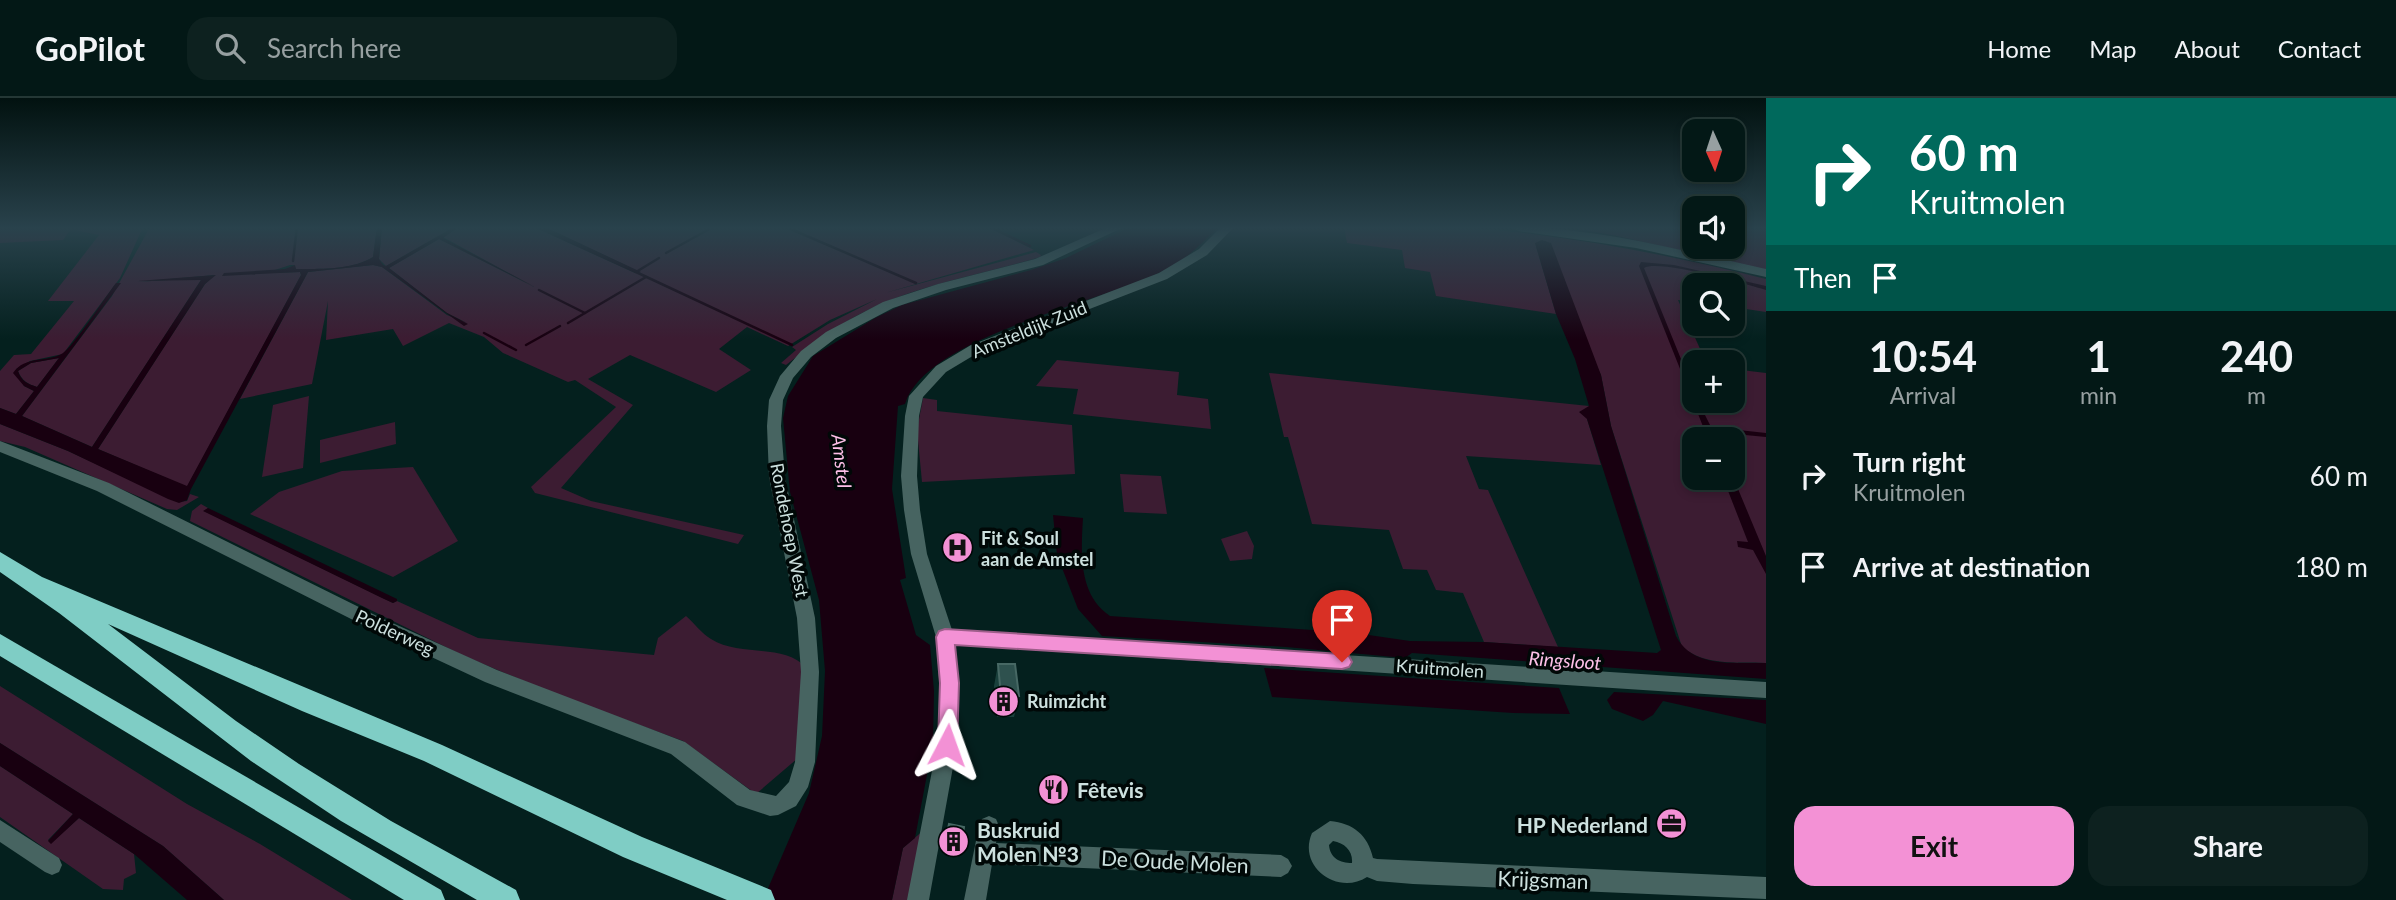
<!DOCTYPE html>
<html lang="en">
<head>
<meta charset="utf-8">
<style>
  body { margin:0; font-family:Lato,sans-serif; background:#0d211f; color:#f1f3f6; height:100vh; display:flex; flex-direction:column; font-size:26px; white-space:nowrap }
  * { box-sizing:border-box; margin:0 }
  p { font-size:23px; color:#97a0a1 }
  .icon { flex:none; width:38px; height:38px; fill:none; stroke:currentColor; stroke-width:2; stroke-linecap:round; stroke-linejoin:round }
  .map { position:relative; flex:1; overflow:hidden }
  .details { display:flex; flex-direction:column; background:#031816; width:630px }
  .details>* { flex:none }
  .hud { background:#00695c; color:#fff; overflow:hidden }
  .needle { width:46px; rotate:177deg }
  .fabs { position:absolute; left:1682px; top:21px; display:grid; gap:14px }
  .fabs a { display:grid; place-items:center; width:63px; height:63px; border-radius:14px; background:#031816; box-shadow:0 4px 10px #0003,0 0 0 2px #243735; font-size:35px }
  .pin { position:absolute; display:grid; place-items:center; width:60px; height:60px; color:#fff; margin:-72px -30px; border-radius:50% 50% 50% 0; rotate:-45deg; box-shadow:0 0 7px #0007 }
  .pin .icon { rotate:45deg }
  .me { position:absolute; width:77px; margin:-38px; rotate:4deg; stroke-linejoin:round; filter:drop-shadow(0 0 5px #0008) }
  .turn { display:flex; align-items:center; gap:24px; height:147px; padding:0 28px; font-size:32px }
  .turn .icon { width:91px; height:91px; stroke-width:2.5 }
  .turn b { display:block; font-size:49px; line-height:60px }
  .then { display:flex; align-items:center; height:66px; padding:0 28px; background:#0003; gap:14px; font-size:26px }
  .eta { display:flex; justify-content:space-evenly; align-items:center; height:119px; text-align:center }
  .eta b { font-size:42px; font-weight:700; line-height:49px }
  .primary-button { display:flex; gap:14px; margin-top:auto; padding:14px 28px }
  .primary-button a { flex:1; height:80px; border-radius:21px; background:#f391d5; color:#111; font-size:28px; font-weight:700; line-height:80px; text-align:center }
  .primary-button a+a { background:#0d211f; color:#f1f3f6 }
  ul { padding:0; list-style:none }
  li { display:flex; align-items:center; gap:21px; height:91px; padding:0 28px }
  li div { flex:1 }
  li b { display:block; font-size:26px }
  li em { font-style:normal }
  header { display:flex; align-items:center; gap:42px; box-sizing:border-box; height:98px; padding:0 35px; background:#031816; border-bottom:2px solid #243735 }
  header strong { font-size:33px }
  nav { display:flex; gap:38px; margin-inline-start:auto; font-size:24px }
  .search { width:490px; height:63px; background:#0d211f; display:flex; align-items:center; gap:18px; box-sizing:border-box; padding:0 24px; border-radius:21px; color:#97a0a1; font-size:26px }
  main { display:flex; flex:1; min-height:0 }
  .map>svg:first-child { display:block }
  .green { fill:#3c1c32; fill-rule:evenodd }
  .water { fill:#180010; fill-rule:evenodd }
  .lines { fill:none; stroke-linecap:round; stroke-linejoin:round }
  .stream { stroke:#180010; stroke-width:2.5 }
  .minor { fill:#476461; fill-rule:evenodd }
  .highway { fill:#7fcdc5; fill-rule:evenodd }
  .wall { fill:#1a403c }
  .building { fill:#2e514e; stroke:#476864; stroke-width:2 }
  .route { fill:#f391d5; stroke:#9e5e8a; stroke-width:2 }
  .labels { text-anchor:middle; dominant-baseline:central; stroke-width:7; stroke-linejoin:round; paint-order:stroke }
  .street-label { font-size:18px; fill:#cde1df; stroke:#000807 }
  .poi-label { font-size:18px; font-weight:bold; fill:#cde1df; stroke:#000807; text-anchor:start }
  .water-label { font-size:19px; font-style:italic; fill:#fdc0e8; stroke:#000807 }
  .near-poi-label { font-size:21px; font-weight:bold; fill:#cde1df; stroke:#000807; text-anchor:start }
  .near-street-label { font-size:21px; fill:#cde1df; stroke:#000807 }
</style>
</head>
<body>
<header>
<strong>GoPilot</strong>
<div class="search"><svg class="icon" aria-label="search" viewBox="0 0 24 24"><circle cx="10" cy="10" r="6"/><path d="M15 15l6 6"/></svg>Search here</div>
<nav><a>Home</a><a>Map</a><a>About</a><a>Contact</a></nav>
</header>
<main>
<div class="map">
<svg width="1766" height="802" viewBox="0 0 1766 802">
  <rect width="100%" height="100%" fill="#04201e"/>
  <g class="green">
    <path d="M0,129H143L120,180L63,256L30,263L16,271L24,288L34,293L16,316L0,310V273L14,257L31,256L74,203H48L99,137L71,131L63,142L0,145Z"/>
    <path d="M150,129H377L373,159C352,172 321,171 296,171L294,167H290L266,175L300,174L301,177L187,389L98,351L205,186L215,177L136,184L200,180L201,182L92,349L22,318L112,198Z"/>
    <path d="M382,129H454L386,168L379,161Z"/>
    <path d="M459,129H534L635,175L640,174L545,129H988L1034,152L885,195L1036,154L1041,157L1040,159C983,176 920,186 866,213C837,227 812,247 786,267L781,265L796,252L792,249L828,226L877,201L830,222L788,248L747,229L719,251L751,272L716,294L630,257L588,281L633,307L561,390L591,403L744,437L738,446L535,395L531,389L616,309L575,282L568,284L503,255L484,239L449,225L403,248L393,231L326,242L328,203L312,286L240,301L308,174L373,167L382,169L447,217L467,225L447,215L389,170L439,141L534,189L443,139Z"/>
    <path d="M1344,129C1385,129 1427,126 1467,129C1568,138 1668,156 1766,181V214L1733,209L1732,187H1694V204L1678,202L1706,264H1694V303H1732L1733,271L1766,275V565C1738,564 1705,568 1682,549L1611,328L1601,277L1535,145L1556,216L1436,198L1430,174L1405,170L1402,152L1347,145ZM1694,341H1732V380H1694Z"/>
    <path d="M1567,129H1694V149H1732L1733,129L1766,132V172L1613,137Z"/>
    <path d="M59,260L37,289C28,286 22,283 18,273L31,265Z"/>
    <path d="M1057,262L1179,274L1177,297L1208,301L1211,331L1073,316L1078,291L1036,288Z"/>
    <path d="M1269,275L1589,308L1587,321L1601,367L1466,358L1479,391L1488,392L1558,549L1484,544L1463,495L1436,492L1427,472L1403,471L1389,432L1312,426L1288,339H1284Z"/>
    <path d="M309,298L303,370L262,379L273,307Z"/>
    <path d="M923,300L937,302V313L1072,327L1075,376L922,384L917,332Z"/>
    <path d="M395,324L396,346L320,365V342Z"/>
    <path d="M0,326L68,353L178,404L187,403L190,396L199,399L177,412L167,411L25,349L0,343Z"/>
    <path d="M413,369L458,443L393,479L250,416L279,394L342,373Z"/>
    <path d="M1120,376L1161,378L1167,416L1124,414Z"/>
    <path d="M201,406L208,410L204,413L393,505L397,503L478,540L654,557L658,540L686,518C694,525 702,536 711,541C739,559 783,545 806,569L798,660L756,696L683,643L550,594L462,557L190,423L192,413Z"/>
    <path d="M1247,433L1254,448L1252,461L1230,463L1221,441Z"/>
    <path d="M0,588L187,706L260,746L352,802H224L163,748L0,645Z"/>
    <path d="M0,668L73,716L48,742L51,745L79,720L134,756L136,775L124,781L123,792L103,791L0,719Z"/>
    <path d="M925,731L909,802H892L903,750Z"/>
  </g>
  <g class="water">
    <path d="M377,129H382L379,161L383,167L386,168L454,129H459L443,140L535,189L439,141L389,170L447,215L468,226L464,228L382,169L373,167L308,174L191,391L187,402L179,405L168,401L68,353L0,326V310L16,316L34,293L24,288L13,275C25,257 48,265 63,255C73,249 106,198 116,185H121L22,318L92,349L201,182L137,183L216,177L205,186L98,351L187,388L301,177L300,174L222,178L224,175L285,171L295,167L296,171C320,171 352,172 373,159ZM59,260L37,289C28,286 21,283 18,273L31,265Z"/>
    <path d="M534,129H545L641,174L635,175Z"/>
    <path d="M1130,129H1218C1203,144 1187,161 1169,170C1107,204 926,237 905,306L898,308L892,391L906,480L900,482L916,537L930,547L934,593L933,645L915,740L903,750L892,802H763L809,695L822,638L825,573L819,502L790,394L783,320L788,298L813,258L875,220L902,207L1031,172L1066,160Z"/>
    <path d="M1542,142L1551,145L1601,277L1611,328L1676,538C1693,571 1735,564 1766,565V581L1412,555L1405,560L1286,549L1102,538L1078,511L1057,457L1053,417L1083,420C1081,454 1078,497 1110,518L1355,535L1410,543L1484,544L1657,555L1661,552L1587,321L1579,314L1589,308L1575,261L1556,216L1535,145Z"/>
    <path d="M1641,164L1674,167L1766,188V192C1745,186 1659,161 1644,170L1694,293V303H1698L1711,329L1766,335V339L1714,334L1716,341H1708L1639,168Z"/>
    <path d="M1733,379L1766,458V476L1753,452L1738,449L1737,443L1748,444L1723,380Z"/>
    <path d="M208,410L397,501V503L393,505L382,500L203,413Z"/>
    <path d="M1264,570L1559,590L1570,616L1513,615L1272,599Z"/>
    <path d="M1614,594L1766,602V626L1663,603L1653,617L1643,623L1612,611L1607,602Z"/>
    <path d="M0,645L163,748L224,802H187L134,756L79,720L51,746L48,743L73,716L0,668Z"/>
  </g>
  <g class="lines">
    <g class="stream">
      <path d="M786,129L916,185"/>
      <path d="M990,129L1030,148"/>
      <path d="M666,155L713,129"/>
      <path d="M293,163L297,129"/>
      <path d="M636,174L792,247"/>
      <path d="M636,174L659,160"/>
      <path d="M539,192L585,215"/>
      <path d="M568,225L646,179"/>
      <path d="M484,235L516,252"/>
      <path d="M526,247L560,228"/>
    </g>
    <g class="minor">
      <path d="M1108,129H1124L1043,167L946,192L893,210L836,240L811,259L793,280L783,302L781,328L785,379L815,520L819,574L815,664L808,689L796,708L778,717L770,718L737,707L671,656L485,584L365,528L97,393L0,354V343L109,385L377,518L497,572L685,644L750,692L776,698L789,684L795,664L801,574L797,520L769,379L767,328L769,302L780,278L801,253L826,234L883,204L938,186L1035,161Z"/>
      <path d="M1221,129H1234L1207,157L1167,181L981,253L946,274L923,299L919,318L917,378L920,412L927,456L952,532L1766,584V600L955,547L959,609L957,647L929,802H907L937,647L941,609L936,539L911,456L904,412L901,378L905,318L909,298L936,268L971,247L1159,175L1199,151Z"/>
      <path d="M1512,129C1598,129 1683,153 1766,171V179L1636,150L1518,133Z"/>
      <path d="M989,718L996,721L999,728L996,745L1281,757L1288,761L1292,768L1288,775L1281,779L992,766L986,802H964L979,728L982,721Z"/>
      <path d="M0,722L59,760L62,767L59,774L52,777L45,774L0,744Z"/>
      <path d="M1330,723C1353,725 1368,737 1373,760L1377,761L1766,779V801L1413,786L1377,783L1367,779C1338,798 1297,769 1312,735ZM1333,743C1345,745 1353,753 1352,765C1340,765 1330,760 1329,747Z"/>
    </g>
    <g class="highway">
      <path d="M0,454L42,479L442,647L642,739L771,792L775,802H727L623,759L424,663L302,613L108,526L236,623L299,666L391,723L516,792L520,802H477L341,723L251,663L59,515L0,474Z"/>
      <path d="M0,536L441,792L445,802H404L0,558Z"/>
    </g>
  </g>
  <g class="wall">
    <path d="M998,566L1019,598L1014,619H997L994,588Z"/>
    <path d="M949,726L964,729L960,754L945,751Z"/>
  </g>
  <g class="building">
    <path d="M998,566H1015L1019,598H1001Z"/>
    <path d="M949,726L964,729L961,748L945,745Z"/>
  </g>
  <linearGradient id="sky" x2="0" y2="1"><stop stop-color="#021210"/><stop offset="0.54" stop-color="#29424c"/><stop offset="1" stop-color="#29424c" stop-opacity="0"/></linearGradient>
  <rect width="1766" height="241" fill="url(#sky)"/>
  <path class="route" d="M945,531L1342,556L1349,558L1352,564L1349,569L1342,571L955,547L959,585L957,647L954,654L947,656L940,654L938,647L940,585L936,539L939,533Z"/>
  <defs>
    <symbol id="hospital-disc" viewBox="-11 -11 22 22"><circle r="9.5" fill="#f391d5" stroke="#000807"/><path d="M-5-5h3v3.5h4V-5h3V5h-3V1.5h-4V5h-3Z" fill="#111"/></symbol>
    <symbol id="building-disc" viewBox="-11 -11 22 22"><circle r="9.5" fill="#f391d5" stroke="#000807"/><path d="M-4-6H4V6H1V3H-1V6H-4ZM-2.5-4.3h1.7v1.8h-1.7ZM.8-4.3h1.7v1.8H.8ZM-2.5-1h1.7V.8h-1.7ZM.8-1h1.7V.8H.8Z" fill="#111"/></symbol>
    <symbol id="restaurant-disc" viewBox="-11 -11 22 22"><circle r="9.5" fill="#f391d5" stroke="#000807"/><path d="M-5-6h1v4h1v-4h1v4h1v-4h1v5L-1.5 .5V6h-2V.5L-5-1ZM5-6V6H3V1.5H1.5Q1.5-4 5-6Z" fill="#111"/></symbol>
    <symbol id="office-disc" viewBox="-11 -11 22 22"><circle r="9.5" fill="#f391d5" stroke="#000807"/><path d="M-6-3h4V-5.5h4V-3h4V5H-6ZM-1-4.5V-3h2v-1.5ZM-6 0V1H6V0Z" fill="#111"/></symbol>
  </defs>
  <g fill-rule="evenodd">
    <use href="#hospital-disc" x="940" y="432" width="35" height="35"/>
    <use href="#building-disc" x="986" y="586" width="35" height="35"/>
    <use href="#restaurant-disc" x="1036" y="674" width="35" height="35"/>
    <use href="#office-disc" x="1654" y="708" width="35" height="35"/>
    <use href="#building-disc" x="936" y="726" width="35" height="35"/>
  </g>
  <g class="labels">
    <g class="street-label">
      <text transform="translate(1029 231) rotate(-22)">Amsteldijk Zuid</text>
      <text transform="translate(790 432) rotate(79)">Rondehoep West</text>
      <text transform="translate(395 534) rotate(25)">Polderweg</text>
      <text transform="translate(1440 570) rotate(4)">Kruitmolen</text>
    </g>
    <g class="poi-label">
      <text x="981" y="440">Fit &amp; Soul<tspan x="981" dy="21">aan de Amstel</tspan></text>
      <text x="1027" y="603">Ruimzicht</text>
    </g>
    <g class="water-label">
      <text transform="translate(842 363) rotate(83)">Amstel</text>
      <text transform="translate(1565 562) rotate(4)">Ringsloot</text>
    </g>
    <g class="near-poi-label">
      <text x="1077" y="691">Fêtevis</text>
      <text x="1648" y="726" text-anchor="end">HP Nederland</text>
      <text x="977" y="731">Buskruid<tspan x="977" dy="24">Molen №3</tspan></text>
    </g>
    <g class="near-street-label">
      <text transform="translate(1175 763) rotate(3)">De Oude Molen</text>
      <text transform="translate(1543 781) rotate(2)">Krijgsman</text>
    </g>
  </g>
</svg>
<div class="fabs">
<a><svg class="needle" viewBox="-14 -14 28 28"><path d="M0-13l5 13h-10z" fill="#e53935"/><path d="M0 13l5-13h-10z" fill="#97a0a1"/></svg></a>
<a><svg class="icon" aria-label="sound" viewBox="0 0 24 24"><path d="M4 9h4l5-4v14l-5-4H4zM17 9q2 3 0 6"/></svg></a>
<a><svg class="icon" aria-label="search" viewBox="0 0 24 24"><circle cx="10" cy="10" r="6"/><path d="M15 15l6 6"/></svg></a>
<a>+</a>
<a>−</a>
</div>
<div class="pin" style="left:1342px;top:564px;background:#d93025"><svg class="icon" aria-label="arrive" viewBox="0 0 24 24"><path d="M6 21V4h12l-3 4 3 4H6"/></svg></div>
<svg class="me" style="left:947px;top:647px" viewBox="-20 -20 40 40"><path d="M0-17L14 15 0 8-14 15z" fill="#f391d5" stroke="#fff" stroke-width="4"/></svg>
</div>
<section class="details">
<div class="hud">
<div class="turn"><svg class="icon" aria-label="right" viewBox="0 0 24 24"><path d="M7 20v-9h11M14 6l5 5-5 5"/></svg><div><b>60 m</b>Kruitmolen</div></div>
<div class="then">Then<svg class="icon" aria-label="arrive" viewBox="0 0 24 24"><path d="M6 21V4h12l-3 4 3 4H6"/></svg></div>
</div>
<div class="eta">
<div><b>10:54</b><p>Arrival</p></div>
<div><b>1</b><p>min</p></div>
<div><b>240</b><p>m</p></div>
</div>
<ul>
<li><svg class="icon" aria-label="right" viewBox="0 0 24 24"><path d="M7 20v-9h11M14 6l5 5-5 5"/></svg><div><b>Turn right</b><p>Kruitmolen</p></div><em>60 m</em></li>
<li><svg class="icon" aria-label="arrive" viewBox="0 0 24 24"><path d="M6 21V4h12l-3 4 3 4H6"/></svg><div><b>Arrive at destination</b></div><em>180 m</em></li>
</ul>
<div class="primary-button"><a>Exit</a><a>Share</a></div>
</section>
</main>
</body>
</html>
